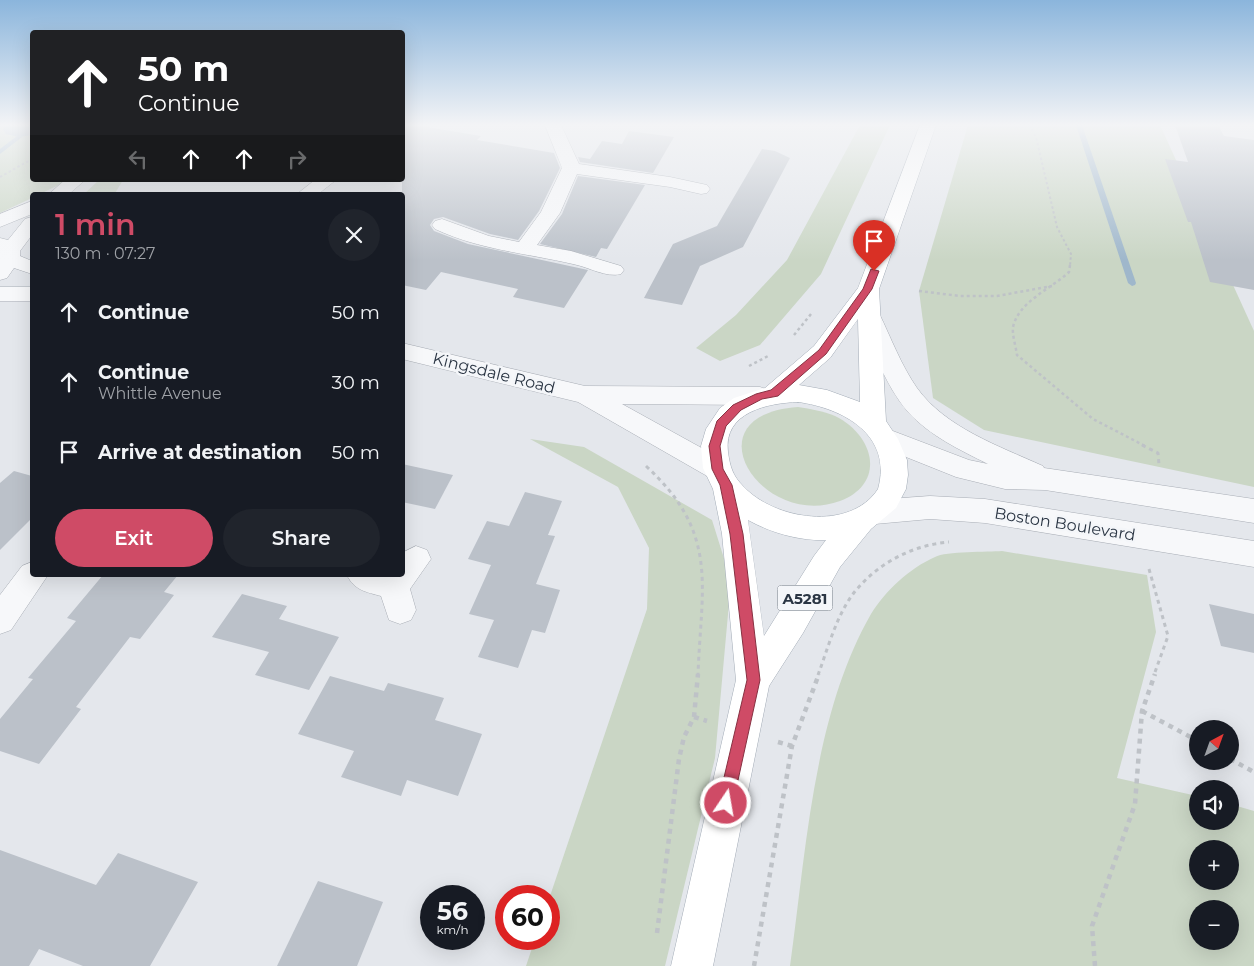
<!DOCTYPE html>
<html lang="en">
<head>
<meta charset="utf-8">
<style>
  body { margin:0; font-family:Montserrat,sans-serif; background:#20242c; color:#f1f3f6; height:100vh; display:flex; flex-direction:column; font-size:19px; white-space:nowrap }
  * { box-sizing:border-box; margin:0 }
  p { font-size:16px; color:#9ea1a6 }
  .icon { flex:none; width:28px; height:28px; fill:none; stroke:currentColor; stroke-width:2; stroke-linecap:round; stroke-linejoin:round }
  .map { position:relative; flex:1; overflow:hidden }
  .drawer { position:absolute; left:30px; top:192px; width:375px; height:385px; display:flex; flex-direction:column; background:#171b24; border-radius:5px; box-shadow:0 5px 20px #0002 }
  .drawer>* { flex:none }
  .banner { position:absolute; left:30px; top:30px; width:375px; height:152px; border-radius:5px; box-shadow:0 5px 20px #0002; background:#202124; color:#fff; overflow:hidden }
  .needle { width:32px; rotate:41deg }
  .controls { position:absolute; left:1189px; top:720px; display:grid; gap:10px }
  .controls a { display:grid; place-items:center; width:50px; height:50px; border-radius:50%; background:#171b24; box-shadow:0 5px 20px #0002; font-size:25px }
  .speed { position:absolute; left:420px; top:885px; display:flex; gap:10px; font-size:25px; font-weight:700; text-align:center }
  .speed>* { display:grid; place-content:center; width:65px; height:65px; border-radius:50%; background:#171b24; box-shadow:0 5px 20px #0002; line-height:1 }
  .speed small { font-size:12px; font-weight:400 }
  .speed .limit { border:8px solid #d22; background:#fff; color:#111 }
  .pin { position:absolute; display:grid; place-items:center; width:42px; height:42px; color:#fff; margin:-51px -21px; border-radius:50% 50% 50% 0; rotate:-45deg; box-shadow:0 0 5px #0007 }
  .pin .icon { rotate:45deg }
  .me { position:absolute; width:55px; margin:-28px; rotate:12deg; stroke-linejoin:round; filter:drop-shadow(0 0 4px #0008) }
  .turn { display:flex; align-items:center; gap:18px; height:105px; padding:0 25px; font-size:22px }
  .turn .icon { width:65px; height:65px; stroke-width:2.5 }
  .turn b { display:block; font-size:35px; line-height:42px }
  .lanes { display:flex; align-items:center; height:48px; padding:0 25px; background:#0003; justify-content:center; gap:25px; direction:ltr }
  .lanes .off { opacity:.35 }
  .round { display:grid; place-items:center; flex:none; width:52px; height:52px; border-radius:26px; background:#20242c }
  .overview { display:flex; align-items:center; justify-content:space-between; height:85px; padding:0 25px }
  h1 { font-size:30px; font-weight:600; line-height:38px; color:#cf4b66 }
  .primary-button { display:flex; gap:10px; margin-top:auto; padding:10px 25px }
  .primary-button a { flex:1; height:58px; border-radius:30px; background:#cf4b66; color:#fff; font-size:20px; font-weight:600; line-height:58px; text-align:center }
  .primary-button a+a { background:#20242c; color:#f1f3f6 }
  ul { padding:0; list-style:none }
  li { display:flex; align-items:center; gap:15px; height:70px; padding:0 25px }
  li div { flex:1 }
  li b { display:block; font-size:19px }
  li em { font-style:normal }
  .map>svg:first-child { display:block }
  .green { fill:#cad6c5; fill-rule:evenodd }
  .water { fill:#9fb7cb }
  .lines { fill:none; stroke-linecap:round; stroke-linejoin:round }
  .stream { fill:#9fb7cb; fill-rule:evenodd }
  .building { fill:#bbc1c9 }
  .minor-casing { stroke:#a9aeb6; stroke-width:1 }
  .major-casing { stroke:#a3acb7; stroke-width:1 }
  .path-far3 { stroke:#bec2c7; stroke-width:2; stroke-dasharray:2.5 2.5; stroke-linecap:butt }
  .path-far2 { stroke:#bec2c7; stroke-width:2.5; stroke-dasharray:3 3; stroke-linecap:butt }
  .path-far1 { stroke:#bec2c7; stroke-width:3; stroke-dasharray:4 4; stroke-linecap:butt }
  .path { stroke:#bec2c7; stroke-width:4.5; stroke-dasharray:5 5; stroke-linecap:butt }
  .minor { fill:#f7f8fa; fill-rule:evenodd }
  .major { fill:#fff; fill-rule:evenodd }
  .route { fill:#cf4b66; stroke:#873142 }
  .labels { text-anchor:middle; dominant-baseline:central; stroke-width:5; stroke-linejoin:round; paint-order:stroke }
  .shield { fill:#f4f6f9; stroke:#67707a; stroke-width:1 }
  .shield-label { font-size:15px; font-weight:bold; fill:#2b3644 }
  .street-label { font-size:16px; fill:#2b3644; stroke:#f4f6f9 }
</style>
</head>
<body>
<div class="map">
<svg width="1254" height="966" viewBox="0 0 1254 966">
  <rect width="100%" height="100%" fill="#e4e7ec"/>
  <g class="green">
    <path d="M0,125H32V180H69L38,195H32V198L0,213Z"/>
    <path d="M860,125H890L821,274L760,345L720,361L696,348L736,315L787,260Z"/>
    <path d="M968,125H1160L1254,331V487L984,430L933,398L919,291Z"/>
    <path d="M99,180H123L114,195H83Z"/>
    <path d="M798,407C811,409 823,411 835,416C874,435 887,483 840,501C761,530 687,415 798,407Z"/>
    <path d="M530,439L584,447L712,520L731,581L715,758L665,966H526L535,939H549V899L647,609L649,548L618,487Z"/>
    <path d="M1002,551L1147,575L1156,632L1117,778L1197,796L1198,821H1230V804L1254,811V966H790C806,853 813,715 871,614C885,591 910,568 935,557C946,551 988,552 1002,551ZM1198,849H1230V881H1198ZM1198,909H1230V941H1198Z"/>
  </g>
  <path class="water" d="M7,125H32V135L19,137L6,134L3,129Z"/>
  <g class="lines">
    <g class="stream">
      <path d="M1076,125H1082L1136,283L1135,285L1132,286L1128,283Z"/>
      <path d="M17,136L22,137L0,154V149Z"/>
    </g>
  </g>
  <g class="building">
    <path d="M402,125H415L481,136L477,140L554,153L560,168L539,211L518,240L490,234L443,217L434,219L430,225L434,231L468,244L588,270L564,308L513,297L518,289L441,272L426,290L402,285Z"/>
    <path d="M1175,125H1218L1224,136L1254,140V290L1210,282L1191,222H1188L1165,159L1188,162Z"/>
    <path d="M629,131L674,137L653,173L580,162L578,157L590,159L602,141L622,144Z"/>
    <path d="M762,149L775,151L790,158L743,247L700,266L682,305L644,298L673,244L717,226Z"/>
    <path d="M578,176L645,185L607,249L601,248L596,257L540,244L562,214Z"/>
    <path d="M402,464L453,475L435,509L402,502Z"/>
    <path d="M14,471L32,476V518L0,550V483Z"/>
    <path d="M525,492L562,501L548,535L555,536L536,584L560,590L545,633L532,630L518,668L478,657L494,620L469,614L491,565L468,559L487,521L509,526Z"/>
    <path d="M103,575H178L164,592L174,595L140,639L130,637L76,707L81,709L39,764L0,751V719L33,679L28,678L76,621L67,618Z"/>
    <path d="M242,594L287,606L279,619L339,637L309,690L255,675L269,652L212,637Z"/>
    <path d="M1209,604L1254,614V653L1221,646Z"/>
    <path d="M330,676L384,691L388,683L444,698L435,720L482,734L458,796L407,780L401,796L341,777L354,751L298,734Z"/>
    <path d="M0,850L96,885L118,853L198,882L150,966H83L39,949L29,966H0Z"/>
    <path d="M318,881L383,902L357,966H277Z"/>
  </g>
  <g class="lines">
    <defs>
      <g id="minor">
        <path d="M545,125H561L579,164L670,177L707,185L710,189L707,193L701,194L670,187L577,174L560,213L537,245L571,251L621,266L624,270L621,274C606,278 589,267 573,264C526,253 480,250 435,229L432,225L435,221L442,219L489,236L519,242L541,212L562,168Z"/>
        <path d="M65,180H85L68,195H48Z"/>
        <path d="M315,180H336L317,195H296Z"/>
        <path d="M32,201V214L0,227V214Z"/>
        <path d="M32,217V235L20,251V256L32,261V274L14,268L7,278L0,280V238L8,240L25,219Z"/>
        <rect x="0" y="287" width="32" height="14"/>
        <path d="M868,306L876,308L879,313C891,338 901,365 917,388C946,428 999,446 1043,466L1044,468L1254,499V523L1045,490L1005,489L956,477L876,445L872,438L876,431L885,428L969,460L988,464C960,450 930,436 908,412C884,384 872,346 857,313L860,308Z"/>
        <path d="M402,343L585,386L760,387L769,390L772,396L769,402L760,405L622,404L727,462L731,469L727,476L717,479L707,476L578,402L402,359Z"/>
        <path d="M930,496L985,499L1254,541V567L985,523L930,519L875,524L865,520L861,512L865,504L889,499Z"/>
        <path d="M416,546L427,550L431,559L410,589L416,610L411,620L400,624L389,620L381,596C366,592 354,590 347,575H402V553Z"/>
        <path d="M32,562V575H48L11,630L0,634V595L22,566Z"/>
      </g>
      <path id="major" d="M920,125H936L879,289L886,421L898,439L907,460L908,475L906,489L896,508L871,529L840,567L803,633L769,686L713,966H671L736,680L722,534L713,489L703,468L701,446L706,429L720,408L734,398L765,388L814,346L858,288ZM858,319L860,402L827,390L799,385L830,358ZM798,402C843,408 893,435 878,489C850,532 774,520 743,486C733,476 730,467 728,452C723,412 768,403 798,402ZM748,520C771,533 800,541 826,540L814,556L764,636Z"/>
    </defs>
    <use href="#minor" class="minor-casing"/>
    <use href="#major" class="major-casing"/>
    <g class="path-far3">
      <path d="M1029,125L1036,137L1057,227L1071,254L1070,266"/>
      <path d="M0,177L32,159"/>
    </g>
    <g class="path-far2">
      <path d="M1070,265L1069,272C1051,289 1019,301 1013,327C1012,335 1016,347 1017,355L1093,419L1145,446"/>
      <path d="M919,291L960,296H997L1052,286"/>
      <path d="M794,335L811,314"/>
      <path d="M749,366L770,355"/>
    </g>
    <g class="path-far1">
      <path d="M1142,445L1158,453L1159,465"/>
      <path d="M646,466C720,534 701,586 698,675"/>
      <path d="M1149,569L1168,636L1154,675"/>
      <path d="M818,675C828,648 836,617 853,594C876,564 912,545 949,542"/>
    </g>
    <g class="path">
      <path d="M1142,711L1198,741"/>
      <path d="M694,717L707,721"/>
      <path d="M778,742L792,746"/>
      <path d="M1230,759L1254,772"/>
      <path d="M657,933L679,759L684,737L694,717L698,674"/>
      <path d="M754,966L792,746L819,674"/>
      <path d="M1095,966L1092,926L1135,804L1142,711L1155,674"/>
    </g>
    <use href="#minor" class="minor"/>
    <use href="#major" class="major"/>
  </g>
  <linearGradient id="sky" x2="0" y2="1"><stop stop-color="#8bb5dc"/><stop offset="0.48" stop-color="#f3f4f6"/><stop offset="1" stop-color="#f3f4f6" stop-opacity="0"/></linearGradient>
  <rect width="1254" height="260" fill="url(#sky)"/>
  <path class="route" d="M871,269L879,271L872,289L826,354L778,396L762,399L741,410L726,426L720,446L723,469L732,485L743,534L760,680L733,803L731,808L726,811L720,808L718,803L747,680L730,534L720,485L712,469L709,446L717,421L733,405L756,394L771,390L819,350L863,289Z"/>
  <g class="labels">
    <rect class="shield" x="777.5" y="585.5" width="55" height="25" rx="4"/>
    <g class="shield-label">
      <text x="805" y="598">A5281</text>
    </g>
    <g class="street-label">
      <text transform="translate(494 373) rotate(14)">Kingsdale Road</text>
      <text transform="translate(1065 524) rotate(9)">Boston Boulevard</text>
    </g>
  </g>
</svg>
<div class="controls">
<a><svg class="needle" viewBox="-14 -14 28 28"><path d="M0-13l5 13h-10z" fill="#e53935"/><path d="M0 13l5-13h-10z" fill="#9ea1a6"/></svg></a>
<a><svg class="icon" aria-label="sound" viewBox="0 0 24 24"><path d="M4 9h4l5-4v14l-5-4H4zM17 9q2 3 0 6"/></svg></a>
<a>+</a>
<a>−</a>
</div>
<div class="speed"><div>56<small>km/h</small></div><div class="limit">60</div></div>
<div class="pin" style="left:874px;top:271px;background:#d93025"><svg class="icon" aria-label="arrive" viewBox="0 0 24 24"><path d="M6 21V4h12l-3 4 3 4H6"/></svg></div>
<svg class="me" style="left:726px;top:803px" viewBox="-20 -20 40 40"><circle r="17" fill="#cf4b66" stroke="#fff" stroke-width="3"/><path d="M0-11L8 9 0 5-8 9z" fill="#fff"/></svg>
<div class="banner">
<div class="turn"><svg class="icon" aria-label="ahead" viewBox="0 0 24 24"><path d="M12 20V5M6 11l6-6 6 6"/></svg><div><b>50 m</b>Continue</div></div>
<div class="lanes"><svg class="icon off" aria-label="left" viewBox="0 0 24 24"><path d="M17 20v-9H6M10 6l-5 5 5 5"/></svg><svg class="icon" aria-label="ahead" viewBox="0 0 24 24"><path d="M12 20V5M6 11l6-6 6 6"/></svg><svg class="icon" aria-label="ahead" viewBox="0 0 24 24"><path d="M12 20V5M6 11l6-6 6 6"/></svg><svg class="icon off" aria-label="right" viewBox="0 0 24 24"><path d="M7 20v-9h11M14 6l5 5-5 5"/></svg></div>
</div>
<section class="drawer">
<div class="overview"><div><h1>1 min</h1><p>130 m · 07:27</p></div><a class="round"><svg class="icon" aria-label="close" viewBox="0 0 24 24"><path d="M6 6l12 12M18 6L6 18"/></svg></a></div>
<ul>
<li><svg class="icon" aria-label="ahead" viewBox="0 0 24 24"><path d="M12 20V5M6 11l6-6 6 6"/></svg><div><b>Continue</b></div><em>50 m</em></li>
<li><svg class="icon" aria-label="ahead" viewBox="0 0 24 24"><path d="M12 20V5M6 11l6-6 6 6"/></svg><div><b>Continue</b><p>Whittle Avenue</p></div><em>30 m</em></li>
<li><svg class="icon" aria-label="arrive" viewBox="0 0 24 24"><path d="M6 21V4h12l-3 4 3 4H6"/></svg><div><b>Arrive at destination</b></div><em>50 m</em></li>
</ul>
<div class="primary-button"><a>Exit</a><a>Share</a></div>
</section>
</div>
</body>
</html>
